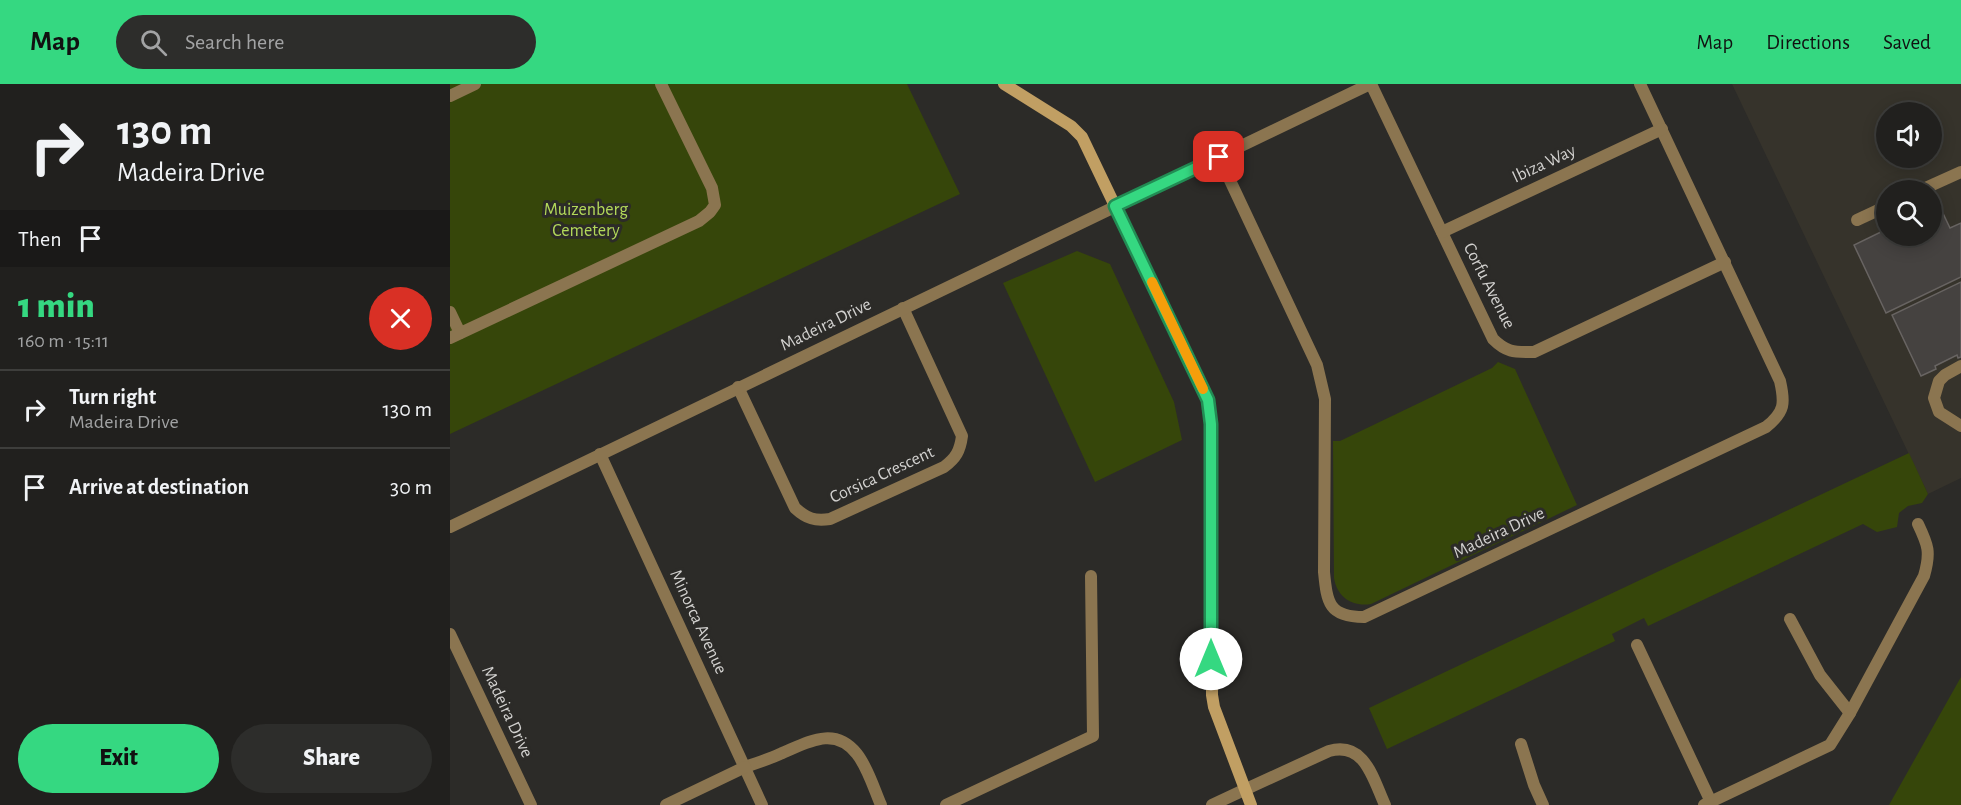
<!DOCTYPE html>
<html lang="en">
<head>
<meta charset="utf-8">
<style>
  body { margin:0; font-family:"Alegreya Sans",sans-serif; background:#2d2d2b; color:#f1f3f6; height:100vh; display:flex; flex-direction:column; font-size:22px; white-space:nowrap }
  * { box-sizing:border-box; margin:0 }
  p { font-size:20px; color:#a2a3a4 }
  .icon { flex:none; width:33px; height:33px; fill:none; stroke:currentColor; stroke-width:2; stroke-linecap:round; stroke-linejoin:round }
  .map { position:relative; flex:1; overflow:hidden }
  .side { display:flex; flex-direction:column; background:#21201e; width:450px }
  .side>* { flex:none }
  .guide { background:#21201e; color:#f1f3f6; overflow:hidden }
  .buttons { position:absolute; left:1426px; top:18px; display:grid; gap:12px }
  .buttons a { display:grid; place-items:center; width:66px; height:66px; border-radius:50%; background:#21201e; box-shadow:0 3px 15px #0003,0 0 0 2px #3e3e3c; font-size:30px }
  .pin { position:absolute; display:grid; place-items:center; width:51px; height:51px; color:#fff; margin:-26px; border-radius:12px; box-shadow:0 3px 9px #0006 }
  .me { position:absolute; width:66px; margin:-33px; rotate:0deg; stroke-linejoin:round; filter:drop-shadow(0 0 4px #0008) }
  .turn { display:flex; align-items:center; gap:21px; height:126px; padding:0 18px; font-size:27px }
  .turn .icon { width:78px; height:78px; stroke-width:2.5 }
  .turn b { display:block; font-size:42px; line-height:51px }
  .then { display:flex; align-items:center; height:57px; padding:0 18px; background:#0003; gap:12px; font-size:22px }
  .round { display:grid; place-items:center; flex:none; width:63px; height:63px; border-radius:32px; background:#2d2d2b }
  .head { display:flex; align-items:center; justify-content:space-between; height:102px; padding:0 18px }
  h1 { font-size:36px; font-weight:800; line-height:45px; color:#35d881 }
  .primary-button { display:flex; gap:12px; margin-top:auto; padding:12px 18px }
  .primary-button a { flex:1; height:69px; border-radius:36px; background:#35d881; color:#111; font-size:24px; font-weight:800; line-height:69px; text-align:center }
  .primary-button a+a { background:#2d2d2b; color:#f1f3f6 }
  ul { padding:0; list-style:none }
  li { display:flex; align-items:center; gap:18px; height:78px; padding:0 18px; border-top:2px solid #3e3e3c }
  li div { flex:1 }
  li b { display:block; font-size:22px }
  li em { font-style:normal }
  header { display:flex; align-items:center; gap:36px; box-sizing:border-box; height:84px; padding:0 30px; background:#35d881; color:#111 }
  header strong { font-size:28px }
  nav { display:flex; gap:33px; margin-inline-start:auto; font-size:21px }
  .search { width:420px; height:54px; background:#2d2d2b; display:flex; align-items:center; gap:15px; box-sizing:border-box; padding:0 21px; border-radius:33px; color:#a2a3a4; font-size:22px }
  main { display:flex; flex:1; min-height:0 }
  .map>svg:first-child { display:block }
  .built { fill:#36332b; fill-rule:evenodd }
  .green { fill:#36460a }
  .building { fill:#454240; stroke:#686462; stroke-width:1.5 }
  .lines { fill:none; stroke-linecap:round; stroke-linejoin:round }
  .lane { stroke:#8b7550; stroke-width:12 }
  .street { stroke:#8b7550; stroke-width:12 }
  .secondary { stroke:#c19f63; stroke-width:12 }
  .route-casing { stroke:#228c54; stroke-width:15 }
  .route { stroke:#35d881; stroke-width:10 }
  .slow { stroke:#f59e0b; stroke-width:10 }
  .labels { text-anchor:middle; dominant-baseline:central; stroke-width:6; stroke-linejoin:round; paint-order:stroke }
  .street-label { font-size:18px; fill:#d2d1cf; stroke:#2c2b28 }
  .park-label { font-size:18px; fill:#b3d95a; stroke:#2c2b28 }
</style>
</head>
<body>
<header>
<strong>Map</strong>
<div class="search"><svg class="icon" aria-label="search" viewBox="0 0 24 24"><circle cx="10" cy="10" r="6"/><path d="M15 15l6 6"/></svg>Search here</div>
<nav><a>Map</a><a>Directions</a><a>Saved</a></nav>
</header>
<main>
<section class="side">
<div class="guide">
<div class="turn"><svg class="icon" aria-label="right" viewBox="0 0 24 24"><path d="M7 20v-9h11M14 6l5 5-5 5"/></svg><div><b>130 m</b>Madeira Drive</div></div>
<div class="then">Then<svg class="icon" aria-label="arrive" viewBox="0 0 24 24"><path d="M6 21V4h12l-3 4 3 4H6"/></svg></div>
</div>
<div class="head"><div><h1>1 min</h1><p>160 m · 15:11</p></div><a class="round" style="background:#d93025;color:#fff"><svg class="icon" aria-label="close" viewBox="0 0 24 24"><path d="M6 6l12 12M18 6L6 18"/></svg></a></div>
<ul>
<li><svg class="icon" aria-label="right" viewBox="0 0 24 24"><path d="M7 20v-9h11M14 6l5 5-5 5"/></svg><div><b>Turn right</b><p>Madeira Drive</p></div><em>130 m</em></li>
<li><svg class="icon" aria-label="arrive" viewBox="0 0 24 24"><path d="M6 21V4h12l-3 4 3 4H6"/></svg><div><b>Arrive at destination</b></div><em>30 m</em></li>
</ul>
<div class="primary-button"><a>Exit</a><a>Share</a></div>
</section>
<div class="map">
<svg width="1511" height="721" viewBox="0 0 1511 721">
  <rect width="100%" height="100%" fill="#2c2b28"/>
  <path class="built" d="M1282,0H1511V394L1478,410ZM1437,28H1482V74H1437ZM1437,106H1482V152H1437Z"/>
  <g class="green">
    <path d="M0,0H457L510,110L0,350Z"/>
    <path d="M627,167L660,180L724,318L732,356L645,398L553,199Z"/>
    <path d="M1048,278L1065,285L1127,421L921,520C902,523 887,513 884,494L883,357H890L1042,284Z"/>
    <path d="M1459,369L1478,410L1472,419L1458,422L1449,429L1447,443L1427,448L1413,440L1198,542L1194,534L1162,550L1165,557L937,665L919,624Z"/>
    <path d="M1511,593V721H1439Z"/>
  </g>
  <g class="building">
    <path d="M1489,121L1500,144L1511,139V193L1436,229L1404,161L1437,145V152H1482V124Z"/>
    <path d="M1511,198V273L1508,274L1507,271L1485,282L1486,285L1471,292L1442,231Z"/>
  </g>
  <g class="lines">
    <g class="lane">
      <path d="M0,12L25,0"/>
      <path d="M1471,106L1511,88"/>
      <path d="M1407,136L1437,122"/>
      <path d="M0,228L10,249"/>
      <path d="M0,254L249,137L260,128L265,121L262,104L211,0"/>
      <path d="M1511,282L1495,291L1489,297L1484,314L1489,328L1511,342"/>
      <path d="M1340,535L1370,591L1400,629"/>
      <path d="M1187,561L1261,718"/>
      <path d="M1071,660L1084,701L1093,721"/>
      <path d="M295,683C307,679 319,675 330,670C357,659 384,641 407,670C418,684 424,705 431,721"/>
      <path d="M794,706L879,667C915,657 923,695 935,721"/>
      <path d="M496,721L643,652L641,492"/>
      <path d="M1254,721L1380,661L1400,629L1474,492C1481,468 1478,461 1468,440"/>
    </g>
    <g class="street">
      <path d="M921,0L1043,255C1057,269 1065,268 1084,268L1275,178"/>
      <path d="M769,73L867,281L875,315L874,488C877,519 879,533 914,533L1316,343C1335,328 1335,319 1330,297L1190,0"/>
      <path d="M992,148L1212,45"/>
      <path d="M288,303L345,424C357,435 365,437 380,435L494,383C506,374 510,367 512,352L453,224"/>
      <path d="M150,370L312,721"/>
      <path d="M0,443L920,0"/>
      <path d="M0,550L81,721"/>
      <path d="M216,721L295,683"/>
      <path d="M762,721L794,706"/>
    </g>
    <path class="secondary" d="M554,0L621,42L632,53L758,316L761,340L762,611L764,623L801,721"/>
  </g>
  <g class="lines">
    <defs>
      <path id="route" d="M761,575V340L758,316L665,122L769,73"/>
    </defs>
    <use href="#route" class="route-casing"/>
    <use href="#route" class="route"/>
    <path class="slow" d="M702,198L753,305"/>
  </g>
  <g class="labels">
    <g class="street-label">
      <text transform="translate(1094 80) rotate(-25)">Ibiza Way</text>
      <text transform="translate(1039 202) rotate(63)">Corfu Avenue</text>
      <text transform="translate(376 241) rotate(-26)">Madeira Drive</text>
      <text transform="translate(432 391) rotate(-25)">Corsica Crescent</text>
      <text transform="translate(1049 449) rotate(-25)">Madeira Drive</text>
      <text transform="translate(248 538) rotate(65)">Minorca Avenue</text>
      <text transform="translate(57 628) rotate(65)">Madeira Drive</text>
    </g>
    <g class="park-label">
      <text x="136" y="126">Muizenberg<tspan x="136" dy="21">Cemetery</tspan></text>
    </g>
  </g>
</svg>
<div class="buttons">
<a><svg class="icon" aria-label="sound" viewBox="0 0 24 24"><path d="M4 9h4l5-4v14l-5-4H4zM17 9q2 3 0 6"/></svg></a>
<a><svg class="icon" aria-label="search" viewBox="0 0 24 24"><circle cx="10" cy="10" r="6"/><path d="M15 15l6 6"/></svg></a>
</div>
<div class="pin" style="left:769px;top:73px;background:#d93025"><svg class="icon" aria-label="arrive" viewBox="0 0 24 24"><path d="M6 21V4h12l-3 4 3 4H6"/></svg></div>
<svg class="me" style="left:761px;top:575px" viewBox="-20 -20 40 40"><circle r="19" fill="#fff"/><path d="M0-13L10 11 0 6-10 11z" fill="#35d881"/></svg>
</div>
</main>
</body>
</html>
